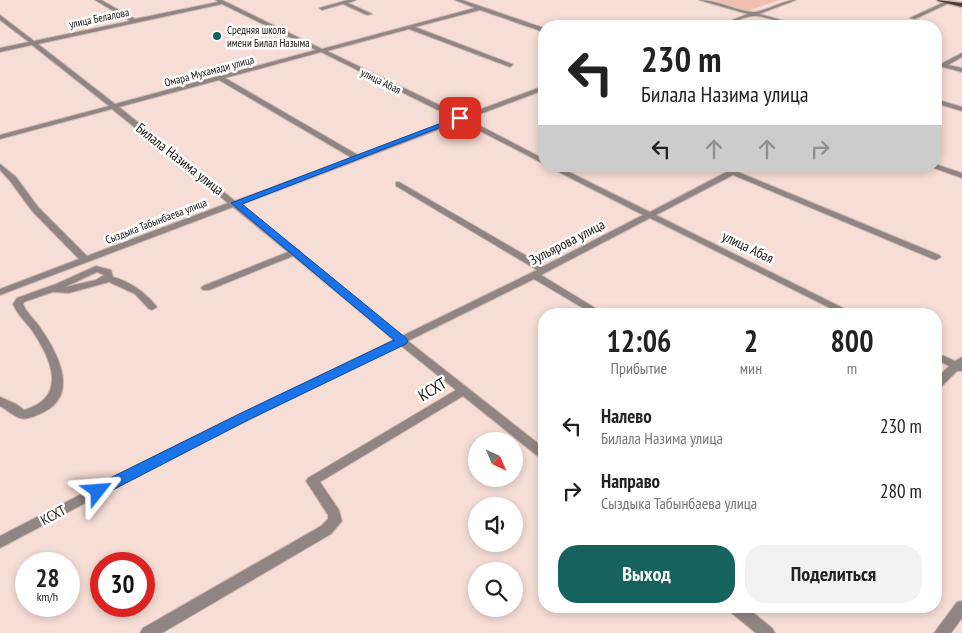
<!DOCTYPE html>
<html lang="ru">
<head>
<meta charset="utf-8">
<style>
  body { margin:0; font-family:"PT Sans Narrow",sans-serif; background:#f2f2f2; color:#222; height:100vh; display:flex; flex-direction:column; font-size:19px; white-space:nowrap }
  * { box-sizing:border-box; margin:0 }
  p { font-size:16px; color:#767676 }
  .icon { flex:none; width:28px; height:28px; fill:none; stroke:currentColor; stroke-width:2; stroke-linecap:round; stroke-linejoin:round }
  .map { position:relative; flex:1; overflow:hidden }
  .drawer { position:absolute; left:538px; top:308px; width:404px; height:305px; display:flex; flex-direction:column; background:#fff; border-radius:20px; box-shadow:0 2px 8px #0003 }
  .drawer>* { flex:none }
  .banner { position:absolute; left:538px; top:20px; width:404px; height:152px; border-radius:20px; box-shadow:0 2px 8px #0003; background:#fff; color:#222; overflow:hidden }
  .needle { width:32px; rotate:136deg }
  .tools { position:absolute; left:468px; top:432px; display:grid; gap:10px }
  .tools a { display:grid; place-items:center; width:55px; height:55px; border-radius:50%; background:#fff; box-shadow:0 2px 8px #0003; font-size:25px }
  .speed { position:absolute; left:15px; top:552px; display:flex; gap:10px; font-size:25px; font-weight:700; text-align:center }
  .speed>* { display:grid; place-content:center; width:65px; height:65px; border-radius:50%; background:#fff; box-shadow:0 2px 8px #0003; line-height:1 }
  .speed small { font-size:12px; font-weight:400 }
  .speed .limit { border:8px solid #d22; background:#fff; color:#111 }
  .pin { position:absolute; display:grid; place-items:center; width:42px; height:42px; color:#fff; margin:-21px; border-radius:10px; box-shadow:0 2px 8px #0006 }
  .me { position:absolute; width:55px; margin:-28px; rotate:62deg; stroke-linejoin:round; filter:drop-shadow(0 0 4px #0008) }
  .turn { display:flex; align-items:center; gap:18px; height:105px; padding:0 20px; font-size:22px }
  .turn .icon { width:65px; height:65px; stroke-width:2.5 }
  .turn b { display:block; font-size:35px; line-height:42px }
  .lanes { display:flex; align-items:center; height:48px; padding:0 20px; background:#0003; justify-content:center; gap:25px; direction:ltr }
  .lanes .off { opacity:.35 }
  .eta { display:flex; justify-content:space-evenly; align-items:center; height:85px; text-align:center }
  .eta b { font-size:30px; font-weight:800; line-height:35px }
  .primary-button { display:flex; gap:10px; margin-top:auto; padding:10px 20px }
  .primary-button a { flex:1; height:58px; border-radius:20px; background:#16635d; color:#fff; font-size:20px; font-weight:800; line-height:58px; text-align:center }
  .primary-button a+a { background:#f2f2f2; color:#222 }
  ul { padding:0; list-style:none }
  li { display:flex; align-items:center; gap:15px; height:65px; padding:0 20px }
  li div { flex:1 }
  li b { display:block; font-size:19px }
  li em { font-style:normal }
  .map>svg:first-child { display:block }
  .green { fill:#f1bfb0 }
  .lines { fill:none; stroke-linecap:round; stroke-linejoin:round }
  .minor-casing { stroke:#cfb9b2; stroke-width:2 }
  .major-casing { stroke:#cfb9b2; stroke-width:3 }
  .minor { fill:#908582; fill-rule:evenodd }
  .major { fill:#4c3b36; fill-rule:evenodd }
  .route { fill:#1a73e8; stroke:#114b97 }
  .poi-dot { fill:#16635d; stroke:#fff; stroke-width:2 }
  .labels { text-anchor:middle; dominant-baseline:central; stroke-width:5; stroke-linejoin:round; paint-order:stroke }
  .far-street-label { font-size:11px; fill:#1b1310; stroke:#fff }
  .far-poi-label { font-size:11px; fill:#1b1310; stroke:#fff; text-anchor:start }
  .street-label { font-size:14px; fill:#1b1310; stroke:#fff }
  .near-street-label { font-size:16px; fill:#1b1310; stroke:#fff }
</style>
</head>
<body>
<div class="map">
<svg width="962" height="633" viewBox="0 0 962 633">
  <rect width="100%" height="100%" fill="#f6ddd5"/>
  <path class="green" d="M708,0H779L748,11Z"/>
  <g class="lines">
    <defs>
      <g id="minor">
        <path d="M95,0H101L135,19L218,2L216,0H222L322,49L475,8L455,0H462L544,28V32L480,10L415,27L512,64L513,65L510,67L409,29L327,51L462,116L544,86V90L467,119L544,159V164L461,121L240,205L295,249L299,250L300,253L402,336L537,270L396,186V182H399L544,266L643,215L547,166H557L650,212L738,166H748L738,172L939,255L941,257L936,260L933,259L733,175L656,215L855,314H842L650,218L541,275L605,314H593L534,279L408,341L544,448V459L540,458L463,396L320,482L339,510L342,521L331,534L162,633H140L143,628L321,526L328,519V515L306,481L308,478L456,390L400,345L148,470L0,548V536L140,464L394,340L293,256L209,290H203L201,288L203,286L288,252L233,207L0,295V289L79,259L32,211L10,181L0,170V164L16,177L38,207L87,256L228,203L112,109L0,139V135L109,106L32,45L0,52V48L29,42L0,20V15L34,41L130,21ZM222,4L316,50L115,104L38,44ZM321,52L456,119L358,155L225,78ZM219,80L352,158L235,201L119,107Z"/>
        <path d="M348,0H356L348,3L372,14L367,15L343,4L322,10L319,8Z"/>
        <path d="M699,0C717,0 734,10 752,12C763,13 782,0 796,0L759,14L802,26C786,27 771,16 755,16C743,15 730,26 717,26L748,14Z"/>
        <path d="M947,1L951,2L915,19L910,18Z"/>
        <path d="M962,53V57L948,65L962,68V72L943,67L935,71V67Z"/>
        <path d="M935,99L962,107V111L935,103Z"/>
        <path d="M935,164L962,173V178L928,166H935Z"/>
        <path d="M96,266L111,270L113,277C131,282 145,292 157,307L152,310L149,309L135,294L109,282L69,293L53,292L24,302L23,304C26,312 34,319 39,326C54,347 79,389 49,409C43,413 27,421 20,418C13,416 6,409 0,406V397L16,404L24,410C69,397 51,358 31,329C25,321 17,314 13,304L17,298L56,284ZM97,272L104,275L96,280L65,287Z"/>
        <path d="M935,352L955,361L962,357V371H957L939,389L935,390V380L949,366L935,359Z"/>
        <path d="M962,601V618L951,633H934L957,602Z"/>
        <path d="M727,606H745L772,628L775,633H756L729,611Z"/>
      </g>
      <path id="major" d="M937,0L962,3V7L938,1Z"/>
    </defs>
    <use href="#minor" class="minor-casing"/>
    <use href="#major" class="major-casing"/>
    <use href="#minor" class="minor"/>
    <use href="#major" class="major"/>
  </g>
  <path class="route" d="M457,117L464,118L242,204L406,338L408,341L406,344L248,420L103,495L98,497L92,495L90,491L92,487L239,414L394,340L231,203Z"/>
  <circle class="poi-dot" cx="217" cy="36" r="5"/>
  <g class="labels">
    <g class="far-street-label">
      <text transform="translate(99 18) rotate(-12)">улица Белалова</text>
      <text transform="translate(209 71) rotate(-15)">Омара Мухамади улица</text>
      <text transform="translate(381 81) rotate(26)">улица Абая</text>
      <text transform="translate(156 221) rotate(-21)">Сыздыка Табынбаева улица</text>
    </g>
    <g class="far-poi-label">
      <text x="227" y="30">Средняя школа<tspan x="227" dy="13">имени Билал Назыма</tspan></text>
    </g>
    <g class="street-label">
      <text transform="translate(180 159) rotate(38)">Билала Назима улица</text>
      <text transform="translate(567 242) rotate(-27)">Зульярова улица</text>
      <text transform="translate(748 247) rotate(26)">улица Абая</text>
      <text transform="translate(53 515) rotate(-28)">КСХТ</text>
    </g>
    <g class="near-street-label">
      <text transform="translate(432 389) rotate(-31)">КСХТ</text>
    </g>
  </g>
</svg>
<div class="tools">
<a><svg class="needle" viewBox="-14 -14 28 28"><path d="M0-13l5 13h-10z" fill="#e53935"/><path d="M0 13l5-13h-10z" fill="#767676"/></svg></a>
<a><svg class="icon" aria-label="sound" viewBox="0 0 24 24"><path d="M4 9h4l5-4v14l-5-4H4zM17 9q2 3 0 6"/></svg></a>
<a><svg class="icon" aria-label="search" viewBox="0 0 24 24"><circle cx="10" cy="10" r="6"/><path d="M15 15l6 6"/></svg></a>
</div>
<div class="speed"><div>28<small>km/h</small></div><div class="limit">30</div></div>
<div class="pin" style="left:460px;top:118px;background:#d93025"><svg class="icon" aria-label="arrive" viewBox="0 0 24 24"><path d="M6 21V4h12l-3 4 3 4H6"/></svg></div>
<svg class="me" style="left:98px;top:491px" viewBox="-20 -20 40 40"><path d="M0-17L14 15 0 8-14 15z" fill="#1a73e8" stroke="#fff" stroke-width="4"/></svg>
<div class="banner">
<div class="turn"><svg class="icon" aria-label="left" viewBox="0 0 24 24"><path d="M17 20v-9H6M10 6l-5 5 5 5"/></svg><div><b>230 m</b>Билала Назима улица</div></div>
<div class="lanes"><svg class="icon" aria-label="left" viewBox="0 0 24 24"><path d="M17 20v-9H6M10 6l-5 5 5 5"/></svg><svg class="icon off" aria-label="ahead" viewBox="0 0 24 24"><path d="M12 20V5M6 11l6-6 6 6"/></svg><svg class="icon off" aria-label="ahead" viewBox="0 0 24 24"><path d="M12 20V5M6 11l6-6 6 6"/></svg><svg class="icon off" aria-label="right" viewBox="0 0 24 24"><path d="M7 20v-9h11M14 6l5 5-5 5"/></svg></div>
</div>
<section class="drawer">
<div class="eta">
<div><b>12:06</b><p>Прибытие</p></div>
<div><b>2</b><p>мин</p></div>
<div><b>800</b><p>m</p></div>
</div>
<ul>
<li><svg class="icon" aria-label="left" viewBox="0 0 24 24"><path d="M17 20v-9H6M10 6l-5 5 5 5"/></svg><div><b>Налево</b><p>Билала Назима улица</p></div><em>230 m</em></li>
<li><svg class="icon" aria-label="right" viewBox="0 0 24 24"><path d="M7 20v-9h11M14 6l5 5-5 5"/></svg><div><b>Направо</b><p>Сыздыка Табынбаева улица</p></div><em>280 m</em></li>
</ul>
<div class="primary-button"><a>Выход</a><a>Поделиться</a></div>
</section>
</div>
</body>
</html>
